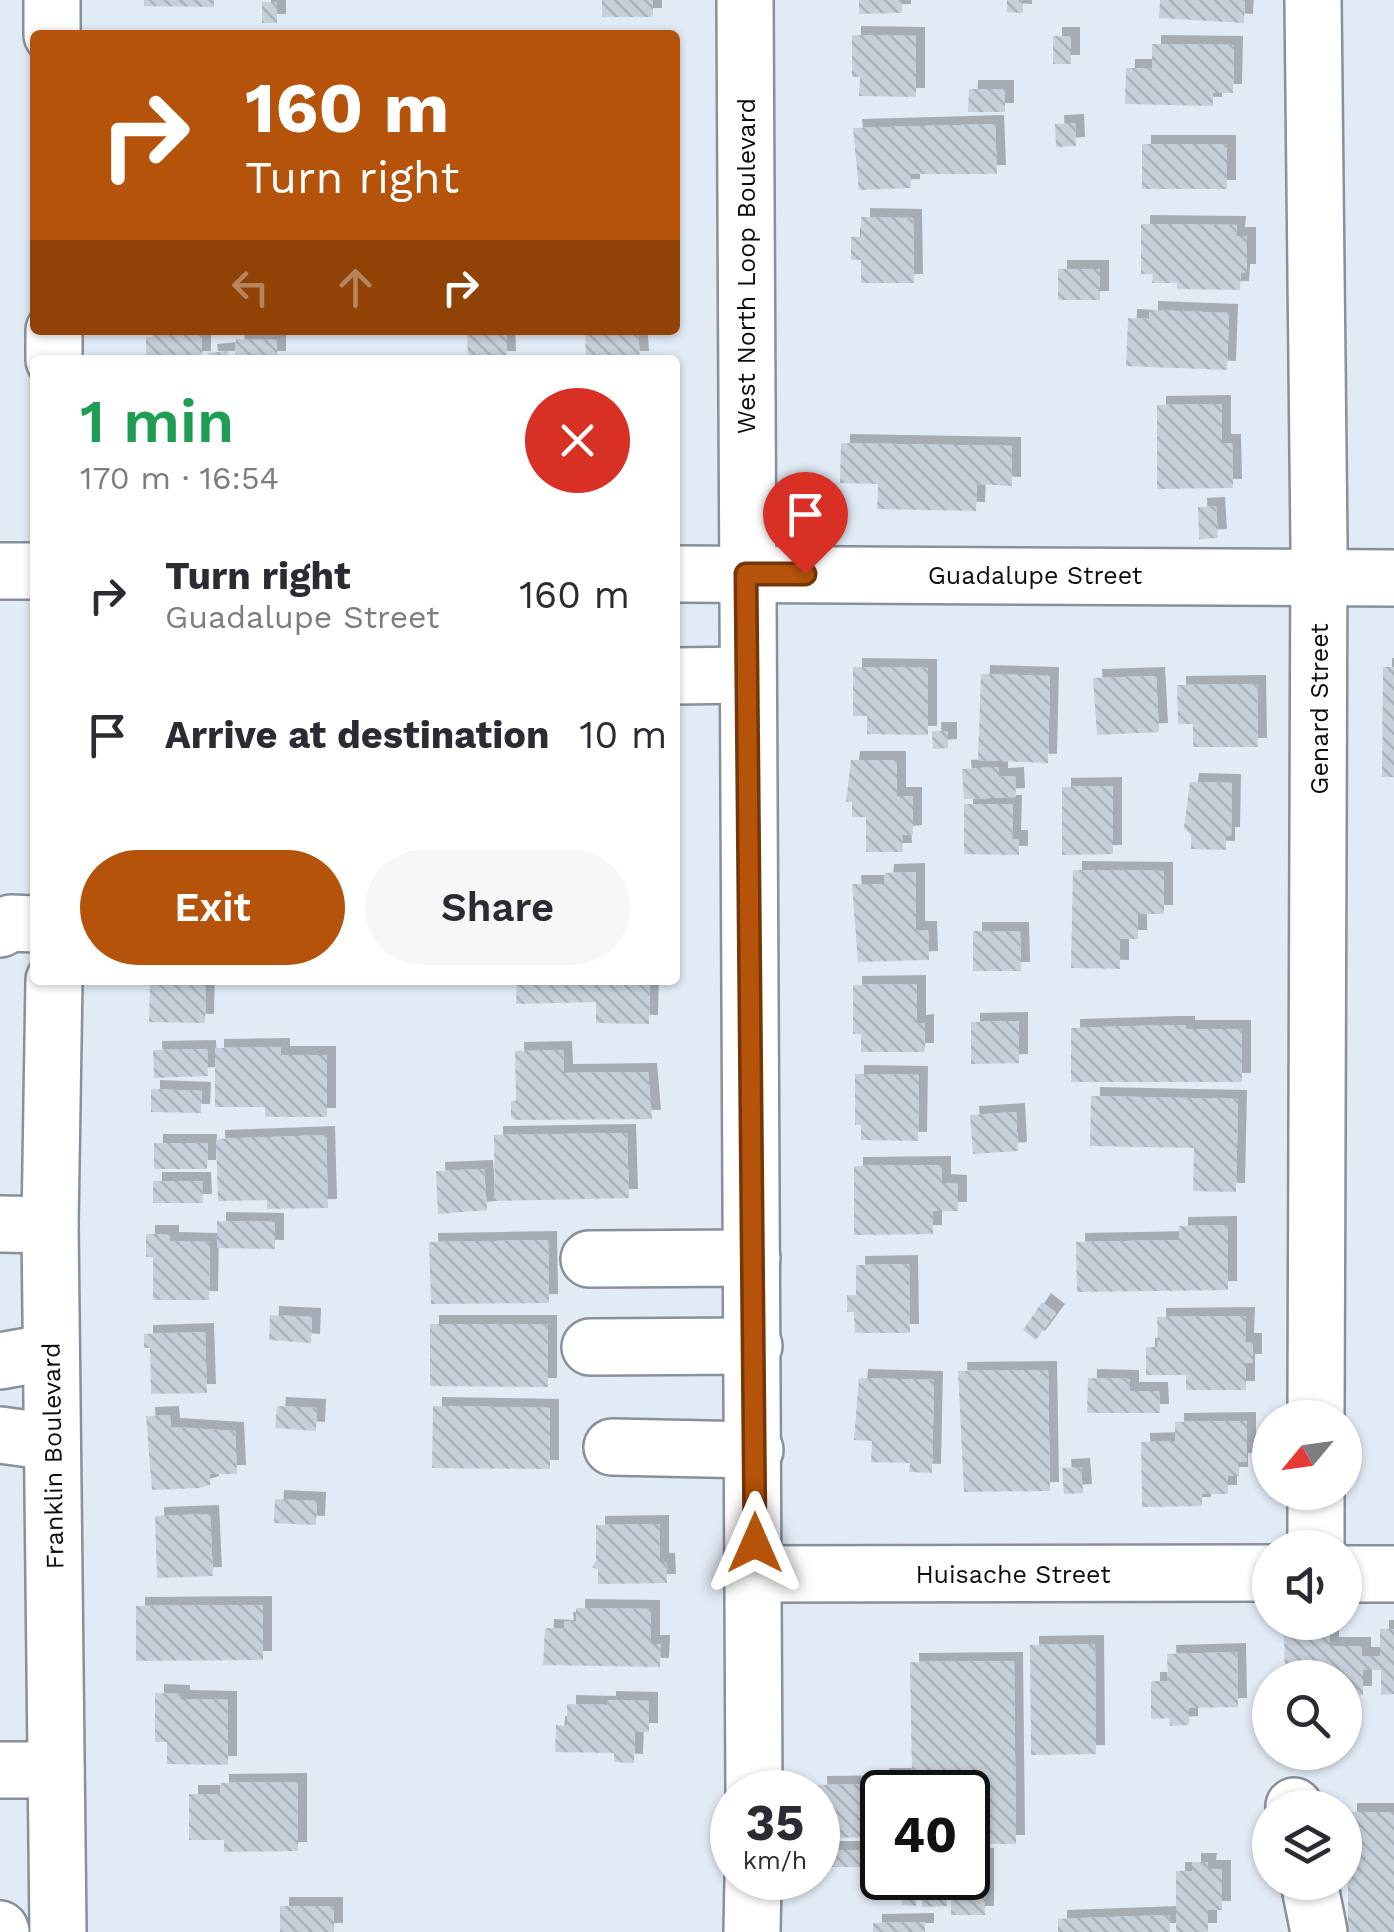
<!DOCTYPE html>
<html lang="en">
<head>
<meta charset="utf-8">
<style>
  body { margin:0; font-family:"Work Sans",sans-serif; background:#f7f7f7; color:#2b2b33; height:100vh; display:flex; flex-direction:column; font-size:38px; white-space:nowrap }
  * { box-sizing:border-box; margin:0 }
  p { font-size:32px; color:#7c7c81 }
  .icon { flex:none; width:55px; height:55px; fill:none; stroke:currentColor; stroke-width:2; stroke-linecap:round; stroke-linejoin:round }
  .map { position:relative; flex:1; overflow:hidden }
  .sheet { position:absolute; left:30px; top:355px; width:650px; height:630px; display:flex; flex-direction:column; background:#fff; border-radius:10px; box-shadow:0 2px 8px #0004 }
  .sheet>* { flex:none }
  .banner { position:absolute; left:30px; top:30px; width:650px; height:305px; border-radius:10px; box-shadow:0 2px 8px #0004; background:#b45309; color:#fff; overflow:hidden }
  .needle { width:65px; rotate:241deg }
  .fabs { position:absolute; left:1252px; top:1400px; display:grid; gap:20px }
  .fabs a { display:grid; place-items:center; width:110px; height:110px; border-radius:50%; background:#fff; box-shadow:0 2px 8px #0004; font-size:50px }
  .speed { position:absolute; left:710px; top:1770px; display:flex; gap:20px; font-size:50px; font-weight:700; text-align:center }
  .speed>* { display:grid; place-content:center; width:130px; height:130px; border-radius:50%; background:#fff; box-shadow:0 2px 8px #0004; line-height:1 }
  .speed small { font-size:25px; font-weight:400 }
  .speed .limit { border:5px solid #111; border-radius:15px; background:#fff; color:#111 }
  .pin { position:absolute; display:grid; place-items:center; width:85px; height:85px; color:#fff; margin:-102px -42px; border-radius:50% 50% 50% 0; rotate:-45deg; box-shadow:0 0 10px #0007 }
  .pin .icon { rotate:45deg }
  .me { position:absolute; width:110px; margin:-55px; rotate:0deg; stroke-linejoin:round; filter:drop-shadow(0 0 8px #0008) }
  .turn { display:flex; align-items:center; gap:35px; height:210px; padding:0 50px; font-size:45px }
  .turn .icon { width:130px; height:130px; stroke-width:2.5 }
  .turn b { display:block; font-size:70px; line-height:85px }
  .lanes { display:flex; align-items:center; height:95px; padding:0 50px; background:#0003; justify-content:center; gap:50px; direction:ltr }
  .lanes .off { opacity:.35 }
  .round { display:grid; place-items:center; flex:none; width:105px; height:105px; border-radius:52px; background:#f7f7f7 }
  .headline { display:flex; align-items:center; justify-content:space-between; height:170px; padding:0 50px }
  h1 { font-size:60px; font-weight:600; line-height:75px; color:#1e9e55 }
  .button { display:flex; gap:20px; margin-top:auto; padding:20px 50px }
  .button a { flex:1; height:115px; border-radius:60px; background:#b45309; color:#fff; font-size:40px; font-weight:600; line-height:115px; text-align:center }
  .button a+a { background:#f7f7f7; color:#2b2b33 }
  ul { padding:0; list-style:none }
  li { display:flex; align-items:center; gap:30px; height:140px; padding:0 50px }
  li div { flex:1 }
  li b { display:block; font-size:38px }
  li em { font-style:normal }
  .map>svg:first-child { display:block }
  .building { fill:url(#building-back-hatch); filter:url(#shadow) }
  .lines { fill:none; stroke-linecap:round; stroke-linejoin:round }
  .minor-casing { stroke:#88919b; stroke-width:60 }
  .minor { stroke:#fff; stroke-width:55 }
  .route-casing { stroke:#753606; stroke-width:25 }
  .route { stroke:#b45309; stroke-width:18 }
  .labels { text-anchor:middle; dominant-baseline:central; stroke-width:8; stroke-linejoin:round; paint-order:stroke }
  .street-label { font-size:25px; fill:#0b0e12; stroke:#fff }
</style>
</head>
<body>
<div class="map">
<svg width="1394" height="1932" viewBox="0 0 1394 1932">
  <defs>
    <pattern id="building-back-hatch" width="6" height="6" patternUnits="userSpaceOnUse" patternTransform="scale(2.5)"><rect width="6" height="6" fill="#c6d0da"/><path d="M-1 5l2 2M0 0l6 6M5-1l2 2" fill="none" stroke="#a9b1ba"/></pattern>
    <filter id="shadow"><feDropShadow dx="9" dy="-9" stdDeviation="0" flood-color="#0004"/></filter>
  </defs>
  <rect width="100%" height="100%" fill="#e1ebf6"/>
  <g class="building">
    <path d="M144,0H214V7L144,6Z"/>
    <rect x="602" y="0" width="51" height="17"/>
    <path d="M859,0H902V13L859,14Z"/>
    <path d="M1007,0H1023V13L1007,12Z"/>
    <path d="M1160,0H1245L1244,23L1159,18Z"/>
    <rect x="262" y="2" width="15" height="21"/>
    <path d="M852,35L916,36V97L859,96L860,77H852Z"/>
    <rect x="1053" y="36" width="18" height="28"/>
    <path d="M1152,44L1234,45L1233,93H1213V106L1125,104L1126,68H1152Z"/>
    <path d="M969,89H1005V112H968Z"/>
    <path d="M1075,123L1076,146L1056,147L1055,124Z"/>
    <path d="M995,124L997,174H911V188L859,190L853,128Z"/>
    <rect x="1142" y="144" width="85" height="45"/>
    <path d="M861,217L913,218L914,283H861V260H851V237H861Z"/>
    <path d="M1141,224L1237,225L1236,236H1247V273H1241L1240,290L1177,289V283H1152L1153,274H1141Z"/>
    <rect x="1058" y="269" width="42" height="31"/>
    <path d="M1149,310L1229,313L1227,370L1126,366L1128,318L1149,319Z"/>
    <path d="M153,330H202V360H146V337H153Z"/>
    <path d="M585,330H638L640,360H586Z"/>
    <path d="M506,331L507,360H468L467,332Z"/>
    <path d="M236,339L277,340V360H235Z"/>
    <path d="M228,351L229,360H209L208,353Z"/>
    <path d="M1222,404V443H1232L1233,488L1157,489V405Z"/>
    <path d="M841,443L1012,446V486L977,484L976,511L877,509L878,484L840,483Z"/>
    <path d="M1216,506L1218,538L1199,539L1198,507Z"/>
    <path d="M853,667L928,668V735L867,734V716H853Z"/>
    <path d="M1383,667H1394V777H1382Z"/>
    <path d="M981,674L1050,676L1048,763L978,760Z"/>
    <path d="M1156,676L1159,732L1097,735L1093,678Z"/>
    <path d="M1257,684L1258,747H1193V724H1178L1177,685Z"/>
    <path d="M932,731H948V748L933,749Z"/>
    <path d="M851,760H897V796H913V834L902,835L903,852H866V817H852V802H846Z"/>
    <path d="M999,767V777L1015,776L1016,797L964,799L962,769Z"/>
    <path d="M1190,782L1232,783L1231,836H1226V850L1191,849V835L1184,828Z"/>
    <path d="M1113,786V854L1062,855V787Z"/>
    <path d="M964,804H1013L1012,839H1019V855L964,854Z"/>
    <path d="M1073,870L1164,871V914H1138V939H1120V969L1071,968Z"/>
    <path d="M916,872V930H928L929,960L858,962L852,884H884L885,873Z"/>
    <path d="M973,931H1020L1021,971H973Z"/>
    <path d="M150,980H206L205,1023L149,1022Z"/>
    <path d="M517,980H650L649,1024L596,1023V1002L516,1004Z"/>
    <path d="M917,984V1024L925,1023V1052H861V1034H853V985Z"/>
    <path d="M1019,1021V1063L971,1064V1022Z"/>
    <path d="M1169,1025H1186V1029H1242V1082H1071V1028Z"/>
    <path d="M281,1047V1055H327V1117H265V1107H215V1048Z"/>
    <path d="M207,1049L208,1076L154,1078L153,1050Z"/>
    <path d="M563,1050L564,1073L648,1072L652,1119L515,1120L511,1116V1101H516L515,1051Z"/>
    <path d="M855,1074L919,1075L918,1141L861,1140V1125H855Z"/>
    <path d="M151,1089L202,1091L201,1113L151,1112Z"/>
    <path d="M1091,1096L1238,1099L1236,1192L1193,1191L1194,1148L1090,1146Z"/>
    <path d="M1016,1112L1018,1151L973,1154L970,1115Z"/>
    <path d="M627,1133L629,1198L495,1201L494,1135Z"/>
    <path d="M326,1135L328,1208L267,1209V1200L218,1201L216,1139Z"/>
    <path d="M154,1143H208L207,1169H154Z"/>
    <path d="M942,1165V1183L958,1184V1211H933V1234L854,1235V1166Z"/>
    <path d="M484,1169L487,1210L438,1214L436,1171Z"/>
    <path d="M153,1181H202L203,1203H153Z"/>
    <path d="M217,1221L275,1222V1249L217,1248Z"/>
    <path d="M1228,1225V1290L1077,1292L1076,1242L1179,1240V1226Z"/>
    <path d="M146,1234H170V1241L210,1242L209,1300H153V1257H146Z"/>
    <path d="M548,1240L549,1303L431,1304L429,1242Z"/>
    <path d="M909,1264L910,1333H855L854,1312H847V1295H856V1265Z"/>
    <path d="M1042,1302L1056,1313L1036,1340L1023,1330Z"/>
    <path d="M270,1315L312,1317L311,1343L269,1340Z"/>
    <path d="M1246,1316L1245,1342H1253V1363H1246V1390H1186V1375H1146V1347H1158L1157,1317Z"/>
    <path d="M430,1324H548V1387L430,1386Z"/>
    <path d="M205,1332L207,1393L151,1394L150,1348H144V1334Z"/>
    <path d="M1048,1370L1050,1491L964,1492L958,1371Z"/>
    <path d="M859,1378L934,1380L932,1473L909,1472L910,1463L871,1462L872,1441L854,1440Z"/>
    <path d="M1088,1378L1130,1379V1391H1159L1160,1413H1087Z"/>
    <path d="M277,1406L317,1408L316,1431L275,1428Z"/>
    <path d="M433,1406L550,1408V1469L432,1468Z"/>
    <path d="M170,1415L171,1427L235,1431L237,1474H210V1485L200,1488L152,1490L146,1416Z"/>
    <path d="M1247,1421V1462H1239V1476H1228V1494H1202V1506L1142,1507L1141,1442L1175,1441V1422Z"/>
    <path d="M1081,1467L1083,1493L1064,1494L1062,1468Z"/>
    <path d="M275,1499L317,1501L316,1525L274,1523Z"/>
    <path d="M210,1514L213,1576L157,1578L155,1516Z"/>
    <path d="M660,1524V1562H666L667,1583L598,1584V1570L592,1567L596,1561V1525Z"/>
    <path d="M263,1605V1660L136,1661V1606Z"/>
    <path d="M576,1608L651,1609V1644H661L660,1667L543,1665L545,1628L565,1629L564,1621L576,1622Z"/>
    <path d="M1380,1629H1394V1694L1381,1695V1670H1363V1695H1345V1678H1285L1284,1631L1330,1630V1646H1362V1656H1380Z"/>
    <path d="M1095,1644L1096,1754L1031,1755L1030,1645Z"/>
    <path d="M1237,1652L1238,1707L1189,1708V1725L1170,1726L1169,1718L1151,1719V1681H1168L1167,1654Z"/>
    <path d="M1014,1661L1016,1844H968V1792H882V1837L829,1838L828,1817H819L818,1785L881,1784L880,1777H912L910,1662Z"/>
    <path d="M155,1693L181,1694V1699L228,1700V1765L167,1764V1742H155Z"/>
    <path d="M607,1700L649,1701V1732H635L634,1763L614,1762V1753L555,1752L556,1725L567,1726V1704L607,1705Z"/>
    <path d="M298,1782V1851L224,1852V1840H189V1794H220V1783Z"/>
    <rect x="1348" y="1812" width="46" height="120"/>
    <path d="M822,1850H882V1867H823Z"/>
    <path d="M968,1857H985V1915H951V1878H968Z"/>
    <path d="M1192,1862H1208L1207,1869H1222V1910H1208V1932H1176V1871H1192Z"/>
    <path d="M901,1878H915L916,1906L902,1905Z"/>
    <path d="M921,1878H946L947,1906L922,1907Z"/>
    <rect x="280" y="1906" width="54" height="26"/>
    <path d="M1169,1915L1170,1932H1058V1919Z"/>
    <path d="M925,1922V1932H873V1923Z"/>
  </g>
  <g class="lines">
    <defs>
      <g id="minor">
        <path d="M52,0V35"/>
        <path d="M745,0L754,1792"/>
        <path d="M1313,0L1319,545L1316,1418"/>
        <path d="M54,330V360"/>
        <path d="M0,571H35"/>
        <path d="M675,574L1394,578"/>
        <path d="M675,676L747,675"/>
        <path d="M0,929L11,923L35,924"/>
        <path d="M54,980L50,1225L58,1932"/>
        <path d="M0,1224L50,1225"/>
        <path d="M589,1259L752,1258"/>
        <path d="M590,1347L754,1346"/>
        <path d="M0,1361L51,1352"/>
        <path d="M0,1435L52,1442"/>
        <path d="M612,1447L755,1450"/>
        <path d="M1316,1548V1492"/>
        <path d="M756,1574L1270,1573"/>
        <path d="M1345,1574H1394"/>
        <path d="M0,1770H56"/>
        <path d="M1294,1806L1295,1808"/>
        <path d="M1309,1882L1319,1932"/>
        <path d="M0,1929L1,1932"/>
        <path d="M752,1932L753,1878"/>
      </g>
    </defs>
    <use href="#minor" class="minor-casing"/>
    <use href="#minor" class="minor"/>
  </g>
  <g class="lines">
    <defs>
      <path id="route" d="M755,1543L746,574H805"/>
    </defs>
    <use href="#route" class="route-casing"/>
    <use href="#route" class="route"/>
  </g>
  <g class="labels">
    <g class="street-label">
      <text transform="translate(746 266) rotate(-90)">West North Loop Boulevard</text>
      <text x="1035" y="575">Guadalupe Street</text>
      <text transform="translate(1319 709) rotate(-90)">Genard Street</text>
      <text transform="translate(53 1456) rotate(-91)">Franklin Boulevard</text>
      <text x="1013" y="1574">Huisache Street</text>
    </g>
  </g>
</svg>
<div class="fabs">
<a><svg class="needle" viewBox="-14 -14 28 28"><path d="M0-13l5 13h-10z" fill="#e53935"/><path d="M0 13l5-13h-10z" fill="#7c7c81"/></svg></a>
<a><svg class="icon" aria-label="sound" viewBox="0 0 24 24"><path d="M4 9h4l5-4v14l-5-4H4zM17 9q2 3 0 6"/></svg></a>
<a><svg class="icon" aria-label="search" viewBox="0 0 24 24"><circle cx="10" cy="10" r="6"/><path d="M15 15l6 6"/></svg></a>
<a><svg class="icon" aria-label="layers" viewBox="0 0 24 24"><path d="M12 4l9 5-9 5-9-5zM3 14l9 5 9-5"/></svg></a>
</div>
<div class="speed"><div>35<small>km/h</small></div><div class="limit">40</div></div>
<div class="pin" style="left:805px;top:574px;background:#d93025"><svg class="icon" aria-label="arrive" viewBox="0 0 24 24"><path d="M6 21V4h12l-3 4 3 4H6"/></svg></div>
<svg class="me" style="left:755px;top:1543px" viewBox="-20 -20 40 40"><path d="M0-17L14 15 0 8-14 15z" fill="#b45309" stroke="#fff" stroke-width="4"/></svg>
<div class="banner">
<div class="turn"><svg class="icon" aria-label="right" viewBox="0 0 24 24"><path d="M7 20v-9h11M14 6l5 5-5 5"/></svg><div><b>160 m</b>Turn right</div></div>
<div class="lanes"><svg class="icon off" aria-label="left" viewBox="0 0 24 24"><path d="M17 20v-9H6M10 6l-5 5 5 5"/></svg><svg class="icon off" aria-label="ahead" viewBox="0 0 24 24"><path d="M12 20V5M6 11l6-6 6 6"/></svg><svg class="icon" aria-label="right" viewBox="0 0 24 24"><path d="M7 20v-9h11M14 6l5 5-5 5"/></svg></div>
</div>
<section class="sheet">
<div class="headline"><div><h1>1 min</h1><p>170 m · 16:54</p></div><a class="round" style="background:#d93025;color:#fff"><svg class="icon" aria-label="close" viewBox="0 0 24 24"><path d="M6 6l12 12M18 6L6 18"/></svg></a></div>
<ul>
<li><svg class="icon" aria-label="right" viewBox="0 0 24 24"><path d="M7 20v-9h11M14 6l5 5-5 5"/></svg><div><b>Turn right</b><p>Guadalupe Street</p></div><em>160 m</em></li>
<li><svg class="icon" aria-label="arrive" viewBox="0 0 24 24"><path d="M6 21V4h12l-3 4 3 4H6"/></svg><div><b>Arrive at destination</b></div><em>10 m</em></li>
</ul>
<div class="button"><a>Exit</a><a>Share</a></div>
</section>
</div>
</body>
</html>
